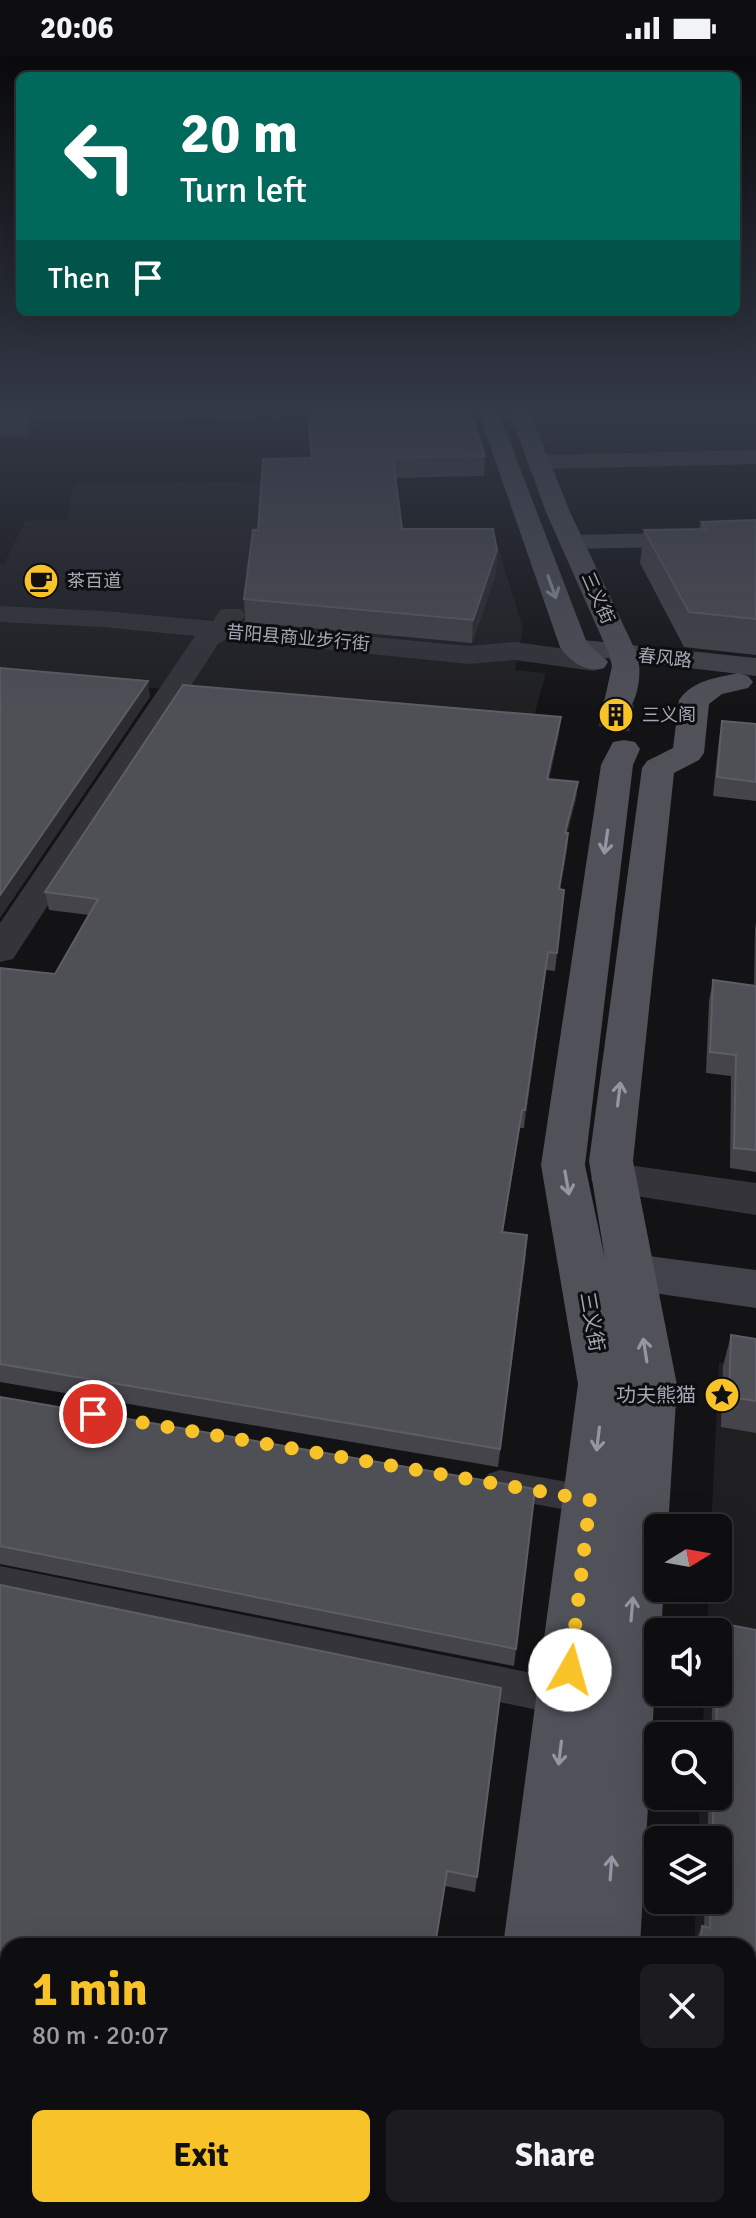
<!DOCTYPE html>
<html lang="en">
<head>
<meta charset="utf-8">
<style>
  body { margin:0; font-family:Signika,"Noto Sans SC",sans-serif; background:#1c1c1e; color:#f1f3f6; height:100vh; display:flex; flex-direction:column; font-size:30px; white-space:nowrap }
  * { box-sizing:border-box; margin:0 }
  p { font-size:26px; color:#9b9c9f }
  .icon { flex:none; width:44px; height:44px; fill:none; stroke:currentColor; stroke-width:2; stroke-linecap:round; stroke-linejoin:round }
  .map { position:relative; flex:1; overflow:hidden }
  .details { position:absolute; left:0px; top:1882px; width:756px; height:280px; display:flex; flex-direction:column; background:#0e0e10; border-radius:24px 24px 0 0; box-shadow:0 8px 32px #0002,0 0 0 2px #2e2e30 }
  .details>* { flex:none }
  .top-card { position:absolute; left:16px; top:16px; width:724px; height:244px; border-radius:12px; box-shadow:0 8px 32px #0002,0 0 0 2px #2e2e30; background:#00695c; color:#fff; overflow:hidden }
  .needle { width:52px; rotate:79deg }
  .tools { position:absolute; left:644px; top:1458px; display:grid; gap:16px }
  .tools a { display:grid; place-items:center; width:88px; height:88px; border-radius:12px; background:#0e0e10; box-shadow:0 8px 32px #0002,0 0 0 2px #2e2e30; font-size:40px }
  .pin { position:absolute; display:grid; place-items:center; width:68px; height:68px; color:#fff; margin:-34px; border:4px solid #fff; border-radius:50%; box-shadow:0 2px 8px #0007 }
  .me { position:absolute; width:88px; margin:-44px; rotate:7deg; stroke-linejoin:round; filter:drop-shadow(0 0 6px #0008) }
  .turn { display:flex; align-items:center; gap:28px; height:168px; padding:0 32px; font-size:36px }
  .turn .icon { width:104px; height:104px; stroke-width:2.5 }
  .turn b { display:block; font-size:56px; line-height:68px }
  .then { display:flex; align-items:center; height:76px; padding:0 32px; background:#0003; gap:16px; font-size:30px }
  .round { display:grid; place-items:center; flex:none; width:84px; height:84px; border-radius:12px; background:#1c1c1e }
  .summary { display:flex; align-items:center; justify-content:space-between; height:136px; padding:0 32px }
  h1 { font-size:48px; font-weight:700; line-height:60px; color:#f8c328 }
  .primary-button { display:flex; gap:16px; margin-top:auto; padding:16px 32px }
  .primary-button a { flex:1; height:92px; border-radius:12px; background:#f8c328; color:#111; font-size:32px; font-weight:700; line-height:92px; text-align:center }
  .primary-button a+a { background:#1c1c1e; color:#f1f3f6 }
  .status { display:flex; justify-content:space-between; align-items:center; height:56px; padding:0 40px; background:#0e0e10; direction:ltr }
  .status svg { height:22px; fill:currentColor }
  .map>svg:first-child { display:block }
  .built { fill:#1f1f22 }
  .green { fill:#1d251f }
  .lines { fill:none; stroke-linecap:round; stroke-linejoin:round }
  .primary-tunnel { stroke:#303135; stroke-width:31; stroke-dasharray:31 15; stroke-linecap:butt }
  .lane { fill:#34343a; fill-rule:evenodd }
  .street { fill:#34343a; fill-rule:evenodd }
  .secondary { fill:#42434a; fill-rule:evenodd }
  .primary { fill:#505159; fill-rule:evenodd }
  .wall { fill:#44444a }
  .shaded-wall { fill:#2c2c30 }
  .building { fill:#4f4f56; stroke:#5c5d65; stroke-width:2 }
  .oneway { stroke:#9397a3 }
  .route { stroke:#f8c328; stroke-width:14; stroke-dasharray:0 25.2 }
  .labels { text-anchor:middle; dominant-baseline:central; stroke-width:6; stroke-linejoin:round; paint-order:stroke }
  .far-poi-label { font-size:18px; fill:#a4a8b6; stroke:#0e0e10; text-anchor:start }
  .far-street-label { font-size:18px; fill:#a4a8b6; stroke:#0e0e10 }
  .street-label { font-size:20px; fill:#a4a8b6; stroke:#0e0e10 }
  .poi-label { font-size:20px; fill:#a4a8b6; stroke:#0e0e10; text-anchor:end }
</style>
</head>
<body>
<div class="status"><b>20:06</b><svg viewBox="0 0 49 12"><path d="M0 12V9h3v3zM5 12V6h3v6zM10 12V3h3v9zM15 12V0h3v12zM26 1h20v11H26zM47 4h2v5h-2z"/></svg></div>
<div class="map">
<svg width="756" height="2162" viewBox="0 0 756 2162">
  <rect width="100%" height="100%" fill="#131315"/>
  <g class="built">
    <path d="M528,352H756V395L548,399Z"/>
    <path d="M261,426L255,489L497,488L523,572L515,614L546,617L532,668L375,651L0,619V508H4L25,465L67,463L74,428Z"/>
    <path d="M719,1306L756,1312V2162H682V2154H748V1890H694L696,1844H718V1784H698L700,1740H718V1680H703L704,1636H718V1576H707L709,1532H718V1472H711Z"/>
  </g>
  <path class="green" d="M568,362L592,367L588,372L643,378L728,376L756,383V399L743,394L641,399L630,396C620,405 602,400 590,396L580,401L564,398L563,393L568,389L555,374L570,366Z"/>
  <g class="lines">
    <path class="primary-tunnel" d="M614,673L619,646"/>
    <g class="lane">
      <path d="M500,1414L590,1430L602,1434L606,1444L602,1454L590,1458L500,1442L488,1438L484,1428L488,1418Z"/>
      <path d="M0,1510L567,1624L580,1630L585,1642L580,1654L567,1660L0,1542Z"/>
      <path d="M748,2050L756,2052V2096L748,2094Z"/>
    </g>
    <g class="street">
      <path d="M566,352H616V353C606,363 582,362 568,358Z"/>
      <path d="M0,550L103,555L213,565L221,553H241L245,559L239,568L469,590L515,586L594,597L604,600L608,606L604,612L594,615L515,604L469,608L226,583L218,588L13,903L0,906V867L195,580L103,571L0,566Z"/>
      <path d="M614,1107L756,1127V1159L598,1134L591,1123L598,1112Z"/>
    </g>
    <g class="secondary">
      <path d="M103,352H408L398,358L0,367V355Z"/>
      <path d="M756,394V408L540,413L529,406L540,399Z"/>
      <path d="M756,475V489L572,493L563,491L560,486L563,481L572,479Z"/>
      <path d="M574,583L756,602V620L564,597L560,591L564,585Z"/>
      <path d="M633,1198L756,1214V1252L633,1234L616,1229L609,1216L616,1203Z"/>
    </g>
    <g class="primary">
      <path d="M0,352H69L59,358L0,360Z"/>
      <path d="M477,352H497L587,587L608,606L604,612C586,617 570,606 560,591Z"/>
      <path d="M508,352H528L570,456L637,598C642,614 639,638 630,652L619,655L608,652L604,646L612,610L609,598L546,456Z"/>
      <path d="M738,617L748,620L753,626L748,632L722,638L709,648L704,697L699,704L674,717L633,1105L677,1329L668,1472H658V1532H664L661,1576H658L640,1890H503L578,1328L541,1109L601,709L613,686L624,684L635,686L640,693L633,709L585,1109L605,1203L589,1105L642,712L647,705L673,692L679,644C693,624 716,622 738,617Z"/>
      <path d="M469,2154H623V2162H468Z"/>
    </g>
  </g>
  <g class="wall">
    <path d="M307,352H469L485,400L484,420L396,422L402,473L497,494L496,517L472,587L245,566L244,543L258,474L311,402Z"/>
    <path d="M0,356H31L33,369L29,379L0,380Z"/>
    <path d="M756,464V599L684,591L640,507L644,474L699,473L701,466Z"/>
    <path d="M722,665L756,668V745L713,740L719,683Z"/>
    <path d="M559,677L549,723L578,726L576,743L567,777H568L567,794L560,833L564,834L555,915L546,914L524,1072H520L503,1176L526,1198L498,1411L0,1326V912L55,918L89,859L49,854L45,836Z"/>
    <path d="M756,866V1116L730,1112L731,1020L706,1017L709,945L713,924L754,930L755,872Z"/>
    <path d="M731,1279L756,1283V1377L721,1371L723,1310Z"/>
    <path d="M0,1341L535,1433L514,1610L0,1508Z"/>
    <path d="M0,1529L501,1632L475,1836L445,1830L8,1890V2009L0,2007Z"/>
    <path d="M719,1567L756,1574V2048L748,2047V1890H696V1884L702,1870L704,1871L705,1844H718V1784H707L709,1740H718V1680H711L713,1636H718V1576H716Z"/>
  </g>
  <g class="shaded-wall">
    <path d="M31,356L33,369L29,379L27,366Z"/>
    <path d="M497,494L496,517L472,587L473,564Z"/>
    <path d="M148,625L150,641L0,862V839Z"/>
    <path d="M561,661L559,677L546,740L547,723Z"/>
    <path d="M578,726L576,743L563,794L565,777Z"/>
    <path d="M568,777L567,794L557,851L559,833Z"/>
    <path d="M548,896L546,914L524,1072L525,1054Z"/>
    <path d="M522,1054L520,1072L500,1194L502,1176Z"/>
  </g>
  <g class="building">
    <path d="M307,352H469L485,400L393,402L402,473H493L497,494L473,564L244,543L253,474H258L263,403L312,402Z"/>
    <path d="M0,356H31L27,366L0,367Z"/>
    <path d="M756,464V563L689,556L644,474L706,473L701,466Z"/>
    <path d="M0,612L148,625L0,839Z"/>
    <path d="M183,629L561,661L547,723L578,726L565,777H568L559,833L564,834L557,897L548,896L525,1054H522L502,1176L527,1179L500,1393L0,1308V912L55,918L98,843L45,836Z"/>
    <path d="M722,665L756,668V726L717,721Z"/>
    <path d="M713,924L756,930V1094L734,1092L736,999L710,996Z"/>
    <path d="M731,1279L756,1283V1345L729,1341Z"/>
    <path d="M0,1341L535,1433L516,1593L0,1490Z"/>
    <path d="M0,1529L501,1632L477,1821L447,1815L435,1890H8V1998L0,1996Z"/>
    <path d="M719,1567L756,1574V2035L748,2034V1890H701L702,1870L710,1872L711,1844H718V1784H712L714,1740H718V1680H716Z"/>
    <path d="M8,2030V2154H393L392,2162H0V2054Z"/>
  </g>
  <defs><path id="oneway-shaft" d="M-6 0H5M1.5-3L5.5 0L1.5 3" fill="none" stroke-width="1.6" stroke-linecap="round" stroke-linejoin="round" transform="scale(2)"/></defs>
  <g class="oneway">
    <use href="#oneway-shaft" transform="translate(552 531) rotate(70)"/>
    <use href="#oneway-shaft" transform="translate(606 786) rotate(98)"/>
    <use href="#oneway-shaft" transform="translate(619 1038) rotate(-83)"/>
    <use href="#oneway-shaft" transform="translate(567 1127) rotate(80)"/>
    <use href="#oneway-shaft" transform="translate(645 1294) rotate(-99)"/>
    <use href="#oneway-shaft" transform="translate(598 1383) rotate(97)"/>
    <use href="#oneway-shaft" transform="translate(632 1553) rotate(-85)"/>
    <use href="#oneway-shaft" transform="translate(560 1697) rotate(97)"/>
    <use href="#oneway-shaft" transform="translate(611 1812) rotate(-86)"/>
  </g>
  <linearGradient id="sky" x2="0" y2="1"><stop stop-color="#0a0a0c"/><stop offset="0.54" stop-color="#333946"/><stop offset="1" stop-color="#333946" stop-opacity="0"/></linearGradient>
  <rect width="756" height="655" fill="url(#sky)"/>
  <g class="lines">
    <path class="route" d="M93,1358L590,1444L570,1614"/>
  </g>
  <defs>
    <symbol id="cafe-disc" viewBox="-11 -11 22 22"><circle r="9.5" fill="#f8c328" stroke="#0e0e10"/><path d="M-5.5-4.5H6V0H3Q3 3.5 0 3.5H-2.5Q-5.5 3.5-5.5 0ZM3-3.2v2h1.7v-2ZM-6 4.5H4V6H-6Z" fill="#111"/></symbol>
    <symbol id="building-disc" viewBox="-11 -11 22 22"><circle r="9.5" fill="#f8c328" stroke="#0e0e10"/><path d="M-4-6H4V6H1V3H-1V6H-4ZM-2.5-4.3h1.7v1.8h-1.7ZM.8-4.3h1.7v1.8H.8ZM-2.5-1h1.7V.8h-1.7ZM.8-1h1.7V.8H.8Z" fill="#111"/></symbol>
    <symbol id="sight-disc" viewBox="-11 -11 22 22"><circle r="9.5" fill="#f8c328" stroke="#0e0e10"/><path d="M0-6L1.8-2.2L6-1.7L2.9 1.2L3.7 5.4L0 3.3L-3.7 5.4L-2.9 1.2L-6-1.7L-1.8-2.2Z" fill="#111"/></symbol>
  </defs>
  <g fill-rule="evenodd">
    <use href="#cafe-disc" x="21" y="505" width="40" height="40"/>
    <use href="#building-disc" x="596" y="639" width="40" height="40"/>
    <use href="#sight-disc" x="702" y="1319" width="40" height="40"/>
  </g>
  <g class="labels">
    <g class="far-poi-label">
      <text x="67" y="525">茶百道</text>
      <text x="642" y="659">三义阁</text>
    </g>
    <g class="far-street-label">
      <text transform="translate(598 542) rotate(66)">三义街</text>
      <text transform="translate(298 582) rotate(5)">昔阳县商业步行街</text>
      <text transform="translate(665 602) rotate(6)">春风路</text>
    </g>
    <g class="street-label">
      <text transform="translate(592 1266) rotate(80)">三义街</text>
    </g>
    <g class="poi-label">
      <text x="696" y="1339">功夫熊猫</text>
    </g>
  </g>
</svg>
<div class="tools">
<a><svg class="needle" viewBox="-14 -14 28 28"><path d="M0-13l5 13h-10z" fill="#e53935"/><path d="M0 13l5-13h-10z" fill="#9b9c9f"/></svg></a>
<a><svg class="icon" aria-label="sound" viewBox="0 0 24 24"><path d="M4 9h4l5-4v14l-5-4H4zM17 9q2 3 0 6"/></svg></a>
<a><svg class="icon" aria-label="search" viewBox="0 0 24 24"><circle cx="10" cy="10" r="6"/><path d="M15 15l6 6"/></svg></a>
<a><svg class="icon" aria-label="layers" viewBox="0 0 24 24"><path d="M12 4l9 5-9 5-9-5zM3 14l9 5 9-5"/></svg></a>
</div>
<div class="pin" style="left:93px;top:1358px;background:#d93025"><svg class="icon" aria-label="arrive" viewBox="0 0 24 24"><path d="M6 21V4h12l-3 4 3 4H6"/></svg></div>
<svg class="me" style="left:570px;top:1614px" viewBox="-20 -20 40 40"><circle r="19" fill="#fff"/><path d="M0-13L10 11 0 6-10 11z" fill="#f8c328"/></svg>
<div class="top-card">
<div class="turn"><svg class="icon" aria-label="left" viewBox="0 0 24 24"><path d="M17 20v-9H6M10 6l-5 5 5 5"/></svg><div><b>20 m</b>Turn left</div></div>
<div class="then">Then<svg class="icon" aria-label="arrive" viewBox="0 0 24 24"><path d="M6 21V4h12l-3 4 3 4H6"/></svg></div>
</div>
<section class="details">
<div class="summary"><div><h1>1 min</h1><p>80 m · 20:07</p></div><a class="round"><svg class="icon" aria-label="close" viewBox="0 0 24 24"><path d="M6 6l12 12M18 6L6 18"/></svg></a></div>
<div class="primary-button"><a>Exit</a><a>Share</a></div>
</section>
</div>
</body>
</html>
